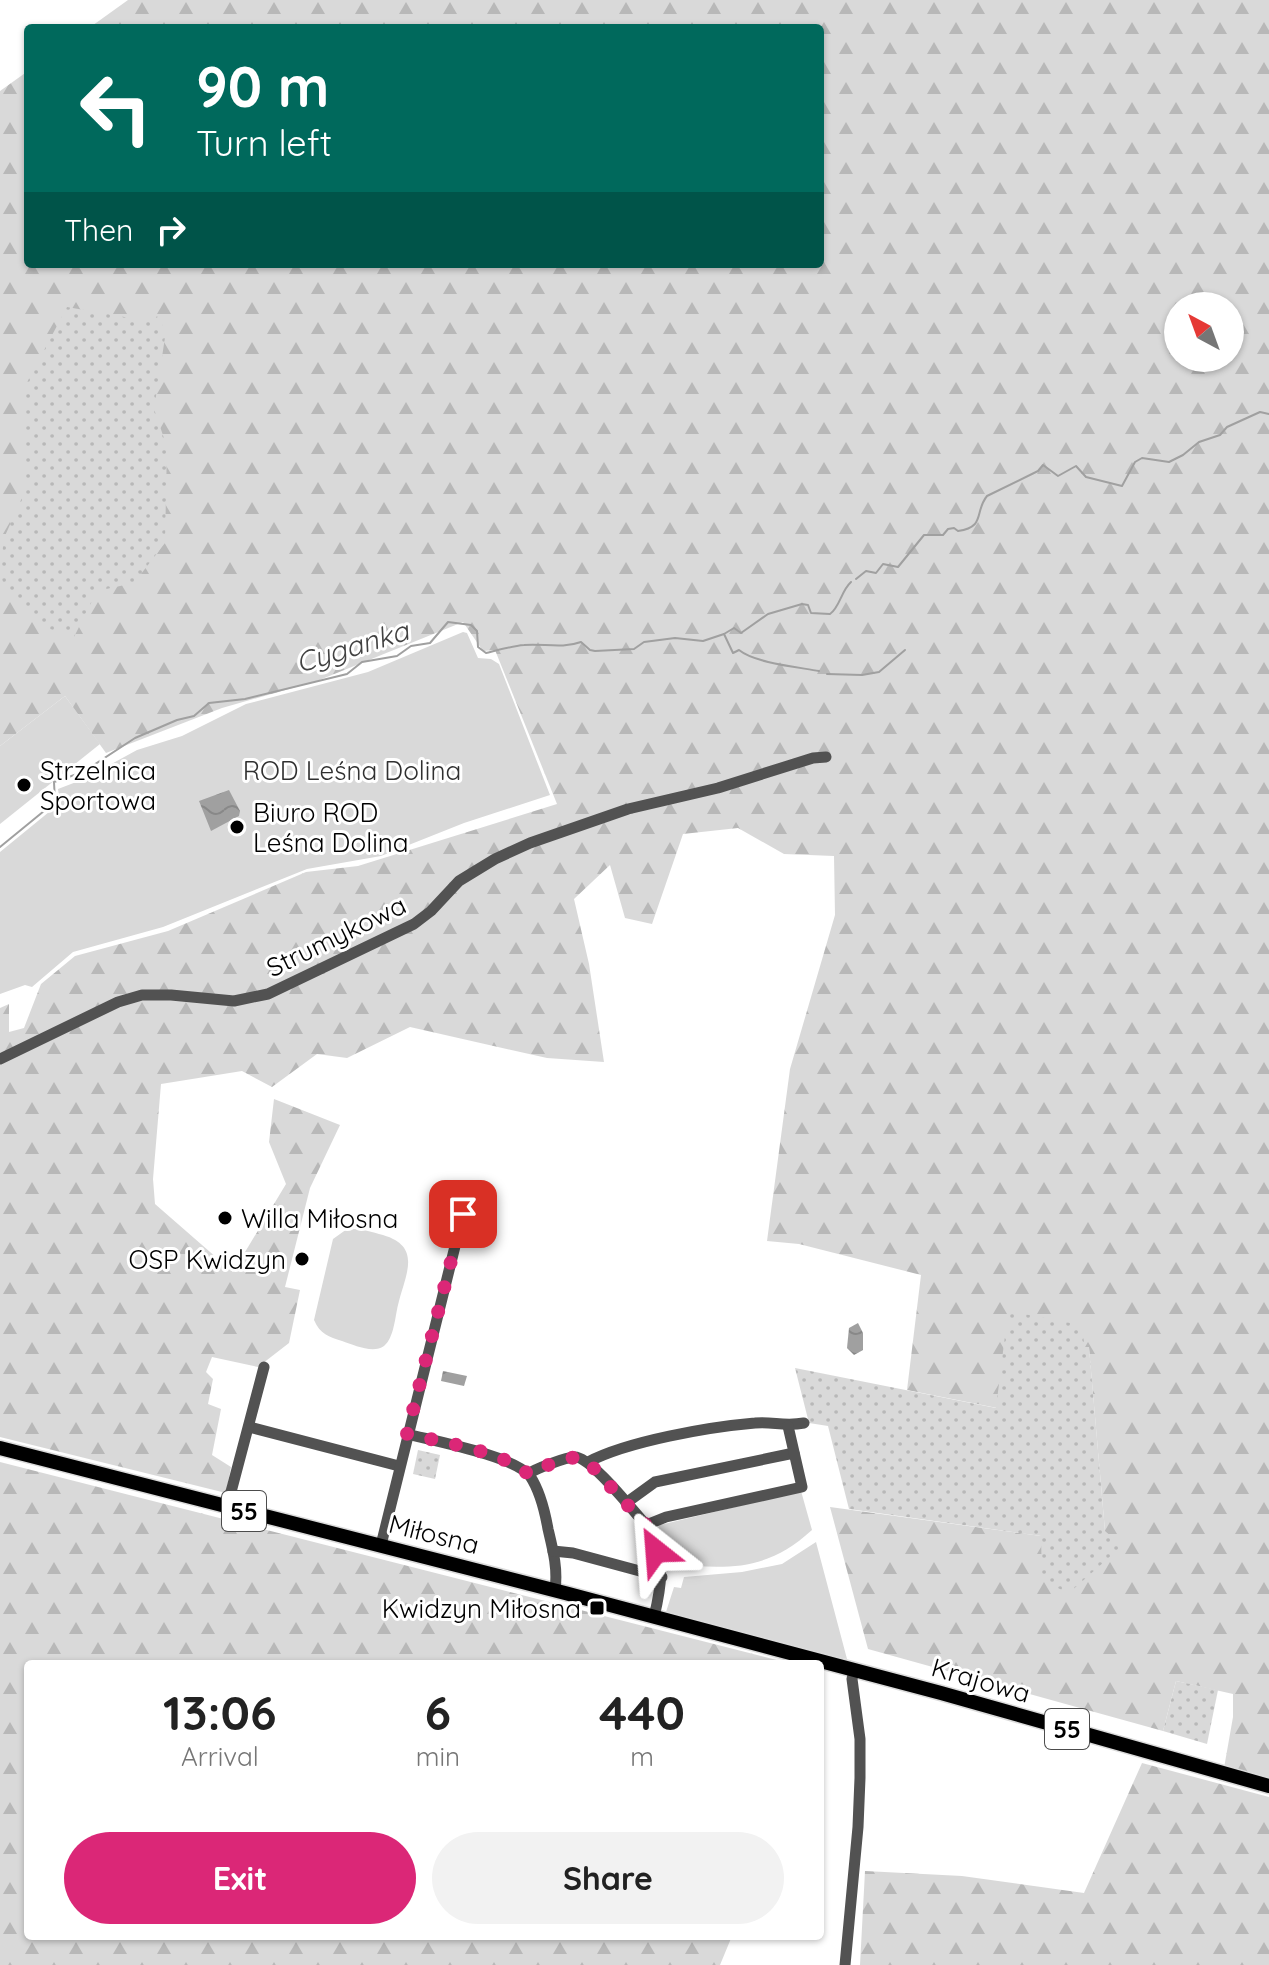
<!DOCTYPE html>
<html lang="en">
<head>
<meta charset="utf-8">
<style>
  body { margin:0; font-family:Quicksand,sans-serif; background:#f2f2f2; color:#222; height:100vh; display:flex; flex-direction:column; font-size:30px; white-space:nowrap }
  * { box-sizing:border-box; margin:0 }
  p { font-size:26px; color:#767676 }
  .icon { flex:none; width:44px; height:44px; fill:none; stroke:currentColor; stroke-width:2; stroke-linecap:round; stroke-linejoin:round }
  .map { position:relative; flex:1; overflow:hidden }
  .side { position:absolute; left:24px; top:1660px; width:800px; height:280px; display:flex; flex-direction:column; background:#fff; border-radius:8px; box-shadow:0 2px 6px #0004 }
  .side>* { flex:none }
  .banner { position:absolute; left:24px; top:24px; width:800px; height:244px; border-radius:8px; box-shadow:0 2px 6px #0004; background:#00695c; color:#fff; overflow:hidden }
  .needle { width:52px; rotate:319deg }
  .fabs { position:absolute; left:1164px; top:292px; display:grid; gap:16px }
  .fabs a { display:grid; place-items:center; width:80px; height:80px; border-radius:50%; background:#fff; box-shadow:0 2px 6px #0004; font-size:40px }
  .pin { position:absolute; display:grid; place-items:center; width:68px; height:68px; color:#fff; margin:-34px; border-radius:16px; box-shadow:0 4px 12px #0006 }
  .me { position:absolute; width:88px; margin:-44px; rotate:332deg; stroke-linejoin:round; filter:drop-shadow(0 0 6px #0008) }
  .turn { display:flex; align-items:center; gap:28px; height:168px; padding:0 40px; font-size:36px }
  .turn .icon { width:104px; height:104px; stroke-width:2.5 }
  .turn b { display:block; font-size:56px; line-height:68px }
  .then { display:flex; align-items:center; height:76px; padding:0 40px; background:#0003; gap:16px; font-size:30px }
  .eta { display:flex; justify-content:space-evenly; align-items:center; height:136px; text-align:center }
  .eta b { font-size:48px; font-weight:800; line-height:56px }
  .action { display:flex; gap:16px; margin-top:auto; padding:16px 40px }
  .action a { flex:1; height:92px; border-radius:48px; background:#db2777; color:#fff; font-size:32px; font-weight:800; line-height:92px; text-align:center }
  .action a+a { background:#f2f2f2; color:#222 }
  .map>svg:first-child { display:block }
  .green { fill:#d9d9d9 }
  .forest { fill:url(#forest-firs); fill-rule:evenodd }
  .park { fill:url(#park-dots) }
  .water { fill:url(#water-waves) }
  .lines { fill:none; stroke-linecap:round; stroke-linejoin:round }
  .stream { stroke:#a0a0a0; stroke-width:2 }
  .major-casing { stroke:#dbdbdb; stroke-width:17 }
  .minor { stroke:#525252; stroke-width:11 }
  .major { stroke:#000; stroke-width:14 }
  .route { stroke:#db2777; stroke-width:14; stroke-dasharray:0 25.2 }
  .poi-dot { fill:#000; stroke:#fff; stroke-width:3 }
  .labels { text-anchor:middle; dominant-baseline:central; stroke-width:6; stroke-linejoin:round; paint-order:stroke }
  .shield { fill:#fff; stroke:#4c4c4c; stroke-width:2 }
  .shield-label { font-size:24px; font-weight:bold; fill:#000 }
  .poi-label { font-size:26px; fill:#000; stroke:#fff; text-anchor:start }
  .park-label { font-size:26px; fill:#303030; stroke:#fff }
  .street-label { font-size:26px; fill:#000; stroke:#fff }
  .water-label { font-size:28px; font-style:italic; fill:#414141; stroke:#fff }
</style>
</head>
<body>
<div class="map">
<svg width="1269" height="1965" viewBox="0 0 1269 1965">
  <defs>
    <pattern id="forest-firs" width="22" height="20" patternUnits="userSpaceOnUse" patternTransform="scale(2)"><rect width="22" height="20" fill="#d9d9d9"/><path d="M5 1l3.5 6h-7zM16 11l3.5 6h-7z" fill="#b8b8b8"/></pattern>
    <pattern id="park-dots" width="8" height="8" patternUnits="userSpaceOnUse" patternTransform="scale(2)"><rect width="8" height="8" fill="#d9d9d9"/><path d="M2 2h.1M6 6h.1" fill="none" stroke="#b8b8b8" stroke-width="1.8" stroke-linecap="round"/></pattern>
    <pattern id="water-waves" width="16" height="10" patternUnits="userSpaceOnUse" patternTransform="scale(2)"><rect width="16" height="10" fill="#a0a0a0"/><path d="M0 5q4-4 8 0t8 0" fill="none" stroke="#888"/></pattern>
  </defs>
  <rect width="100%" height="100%" fill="#fff"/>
  <g class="green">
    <path d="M463,632L467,633L478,658L491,659L499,664L550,795L464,823L381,856L307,869L163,927L73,952L32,987L25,985L0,994V852L60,803L58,789L84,779L137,750L182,736L246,704L368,672Z"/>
    <path d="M65,696L100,744L0,824V746Z"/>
    <path d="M347,1229C359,1228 371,1232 383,1235C423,1247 405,1275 398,1305C395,1317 394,1338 384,1346C373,1354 354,1345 342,1341C329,1337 320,1334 314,1320L333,1239Z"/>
    <path d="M801,1491L812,1530C766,1572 728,1569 669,1564L658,1527L660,1525Z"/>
    <path d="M816,1542L847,1659L817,1655L666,1612L674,1587L681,1588L684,1577L742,1572L782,1564Z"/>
  </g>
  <g class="forest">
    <path d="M128,0H1269V1780L1224,1768L1233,1717V1694L1176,1681L1163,1731L868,1649L830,1507L1041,1536L1105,1531L1089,1348L997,1408L907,1390L921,1275L799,1244L767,1241L790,1069L835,915L834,856L784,854L738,828L683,834L652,924L625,918L610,865L574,899L589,964L604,1062L547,1058L410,1027L347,1058L317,1054L272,1087L242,1071L161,1084L153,1179L155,1204L233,1272L286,1184L269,1142L274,1099L340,1125L310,1188L285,1287L300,1290L289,1343L258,1367L212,1357L206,1372L213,1379L208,1404L221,1409L212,1455L231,1467L226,1493L0,1437V1008L9,1004V1032L24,1028L41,984L75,956L168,931L306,872L358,866L557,804L495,650L483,651L463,622L317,681L222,708L106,753L65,696L0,746V91L28,71V264H820V28H89ZM1178,306H1230V358H1178Z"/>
    <path d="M0,1462L792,1664H28V1936H732L720,1965H0Z"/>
    <path d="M1142,1763L1269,1797V1965H860L865,1871L962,1876L1084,1893Z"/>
  </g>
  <g class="park">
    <path d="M67,307L153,322L157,316L166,331L154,409L167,447L165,543L134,583L97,591L74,637L44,627L4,586L0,572L4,538L25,491L22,436L24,388Z"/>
    <path d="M1008,1311L1081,1325L1085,1347H1089L1105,1531L1122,1546L1069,1593L1042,1581L1041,1536L849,1509L828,1426L809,1423L795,1368L996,1408Z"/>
    <path d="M418,1450L440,1455L435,1479L413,1474Z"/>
    <path d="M1176,1681L1218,1690L1207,1744L1163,1731Z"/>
  </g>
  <g class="water">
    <path d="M229,790L240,811L239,816L211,831L199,801Z"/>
    <path d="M858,1323L863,1333V1350L854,1355L847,1348L849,1328Z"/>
    <path d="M443,1371L467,1376L464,1386L441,1381Z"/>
  </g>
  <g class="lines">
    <g class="stream">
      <path d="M856,579L866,571L876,573L883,564L898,567L924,535H943L948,529L954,528L958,531C986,527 974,512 987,496L1038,471L1043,465L1058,476L1076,466L1086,477L1122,486L1135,462L1142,458L1169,462L1183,455L1199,442L1220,435L1227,427L1260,412L1269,414"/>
      <path d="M724,634L733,653L739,650C755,663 797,667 819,671"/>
      <path d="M827,674L862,675L879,672L905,650"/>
      <path d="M0,847L55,802L54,782L83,772L135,738L177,720L194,716L209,703L245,699L347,674L362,662L397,656L411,646L430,643L448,622L471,625L477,631L478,647L486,653C498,650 512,646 524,645C542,643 562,649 581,642L590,650L595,651L634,649L644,642L675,638L703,641L724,634L734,628L741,633L768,614L802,604L808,605L811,613L830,614C840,607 841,591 851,582"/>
    </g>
    <defs>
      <path id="major" d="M0,1448L565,1593L941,1693L1269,1786"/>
    </defs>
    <use href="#major" class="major-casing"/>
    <g class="minor">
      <path d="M0,1059L118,1002L142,995H171L234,1001L268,994L414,924L431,911L459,881L495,859L530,843L628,809L718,788L813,758L826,757"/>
      <path d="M249,1427L399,1466"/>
      <path d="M407,1434C434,1441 514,1456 530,1476C540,1491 545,1512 548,1529C553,1550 558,1569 555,1590"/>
      <path d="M588,1462C628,1441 709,1427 755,1423C773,1421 783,1427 804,1423"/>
      <path d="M528,1474C535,1469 566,1457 575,1457C591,1457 634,1512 646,1525C665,1560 663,1580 654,1617"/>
      <path d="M626,1503L655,1482L794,1453"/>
      <path d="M227,1507L264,1367"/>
      <path d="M646,1525L666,1517L802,1487L788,1426"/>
      <path d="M381,1545L463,1214"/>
      <path d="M553,1551L573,1553L662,1577"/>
      <path d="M845,1965L858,1827L860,1778V1739L852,1679L854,1671"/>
    </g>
    <use href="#major" class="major"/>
  </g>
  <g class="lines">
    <path class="route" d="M463,1214L407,1434C442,1442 501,1451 528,1474L538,1468L575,1457L588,1462L646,1525L656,1551"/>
  </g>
  <g class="poi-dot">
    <circle cx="24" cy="785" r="8"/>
    <circle cx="237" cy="827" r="8"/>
    <circle cx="225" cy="1218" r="8"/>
    <circle cx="302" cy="1259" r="8"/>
    <rect x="589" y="1600" width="16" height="16" rx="4"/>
  </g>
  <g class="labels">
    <g class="shield">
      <rect x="222" y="1491" width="44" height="40" rx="6"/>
      <rect x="1045" y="1709" width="44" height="40" rx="6"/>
    </g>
    <g class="shield-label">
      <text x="244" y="1511">55</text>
      <text x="1067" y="1729">55</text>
    </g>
    <g class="poi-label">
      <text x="40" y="770">Strzelnica<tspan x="40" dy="30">Sportowa</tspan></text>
      <text x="253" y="812">Biuro ROD<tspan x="253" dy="30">Leśna Dolina</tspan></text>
      <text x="241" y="1218">Willa Miłosna</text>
      <text x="286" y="1259" text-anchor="end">OSP Kwidzyn</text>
      <text x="581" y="1608" text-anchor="end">Kwidzyn Miłosna</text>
    </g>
    <g class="park-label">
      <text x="352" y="770">ROD Leśna Dolina</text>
    </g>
    <g class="street-label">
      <text transform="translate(336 936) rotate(-26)">Strumykowa</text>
      <text transform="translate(434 1534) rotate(14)">Miłosna</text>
      <text transform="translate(981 1680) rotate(16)">Krajowa</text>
    </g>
    <g class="water-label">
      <text transform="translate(352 646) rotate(-17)">Cyganka</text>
    </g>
  </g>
</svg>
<div class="fabs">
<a><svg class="needle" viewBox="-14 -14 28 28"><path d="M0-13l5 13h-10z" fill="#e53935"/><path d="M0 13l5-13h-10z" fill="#767676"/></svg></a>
</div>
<div class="pin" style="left:463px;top:1214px;background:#d93025"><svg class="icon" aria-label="arrive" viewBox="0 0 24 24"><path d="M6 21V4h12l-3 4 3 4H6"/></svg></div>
<svg class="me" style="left:656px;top:1551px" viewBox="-20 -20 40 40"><path d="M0-17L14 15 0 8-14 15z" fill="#db2777" stroke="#fff" stroke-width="4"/></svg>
<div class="banner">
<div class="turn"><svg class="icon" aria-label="left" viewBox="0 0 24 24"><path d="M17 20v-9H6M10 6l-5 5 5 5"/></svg><div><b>90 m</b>Turn left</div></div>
<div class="then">Then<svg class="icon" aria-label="right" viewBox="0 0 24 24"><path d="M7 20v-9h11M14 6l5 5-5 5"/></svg></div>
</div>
<section class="side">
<div class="eta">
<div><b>13:06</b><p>Arrival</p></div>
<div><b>6</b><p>min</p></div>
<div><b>440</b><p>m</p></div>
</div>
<div class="action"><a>Exit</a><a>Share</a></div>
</section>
</div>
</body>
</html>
